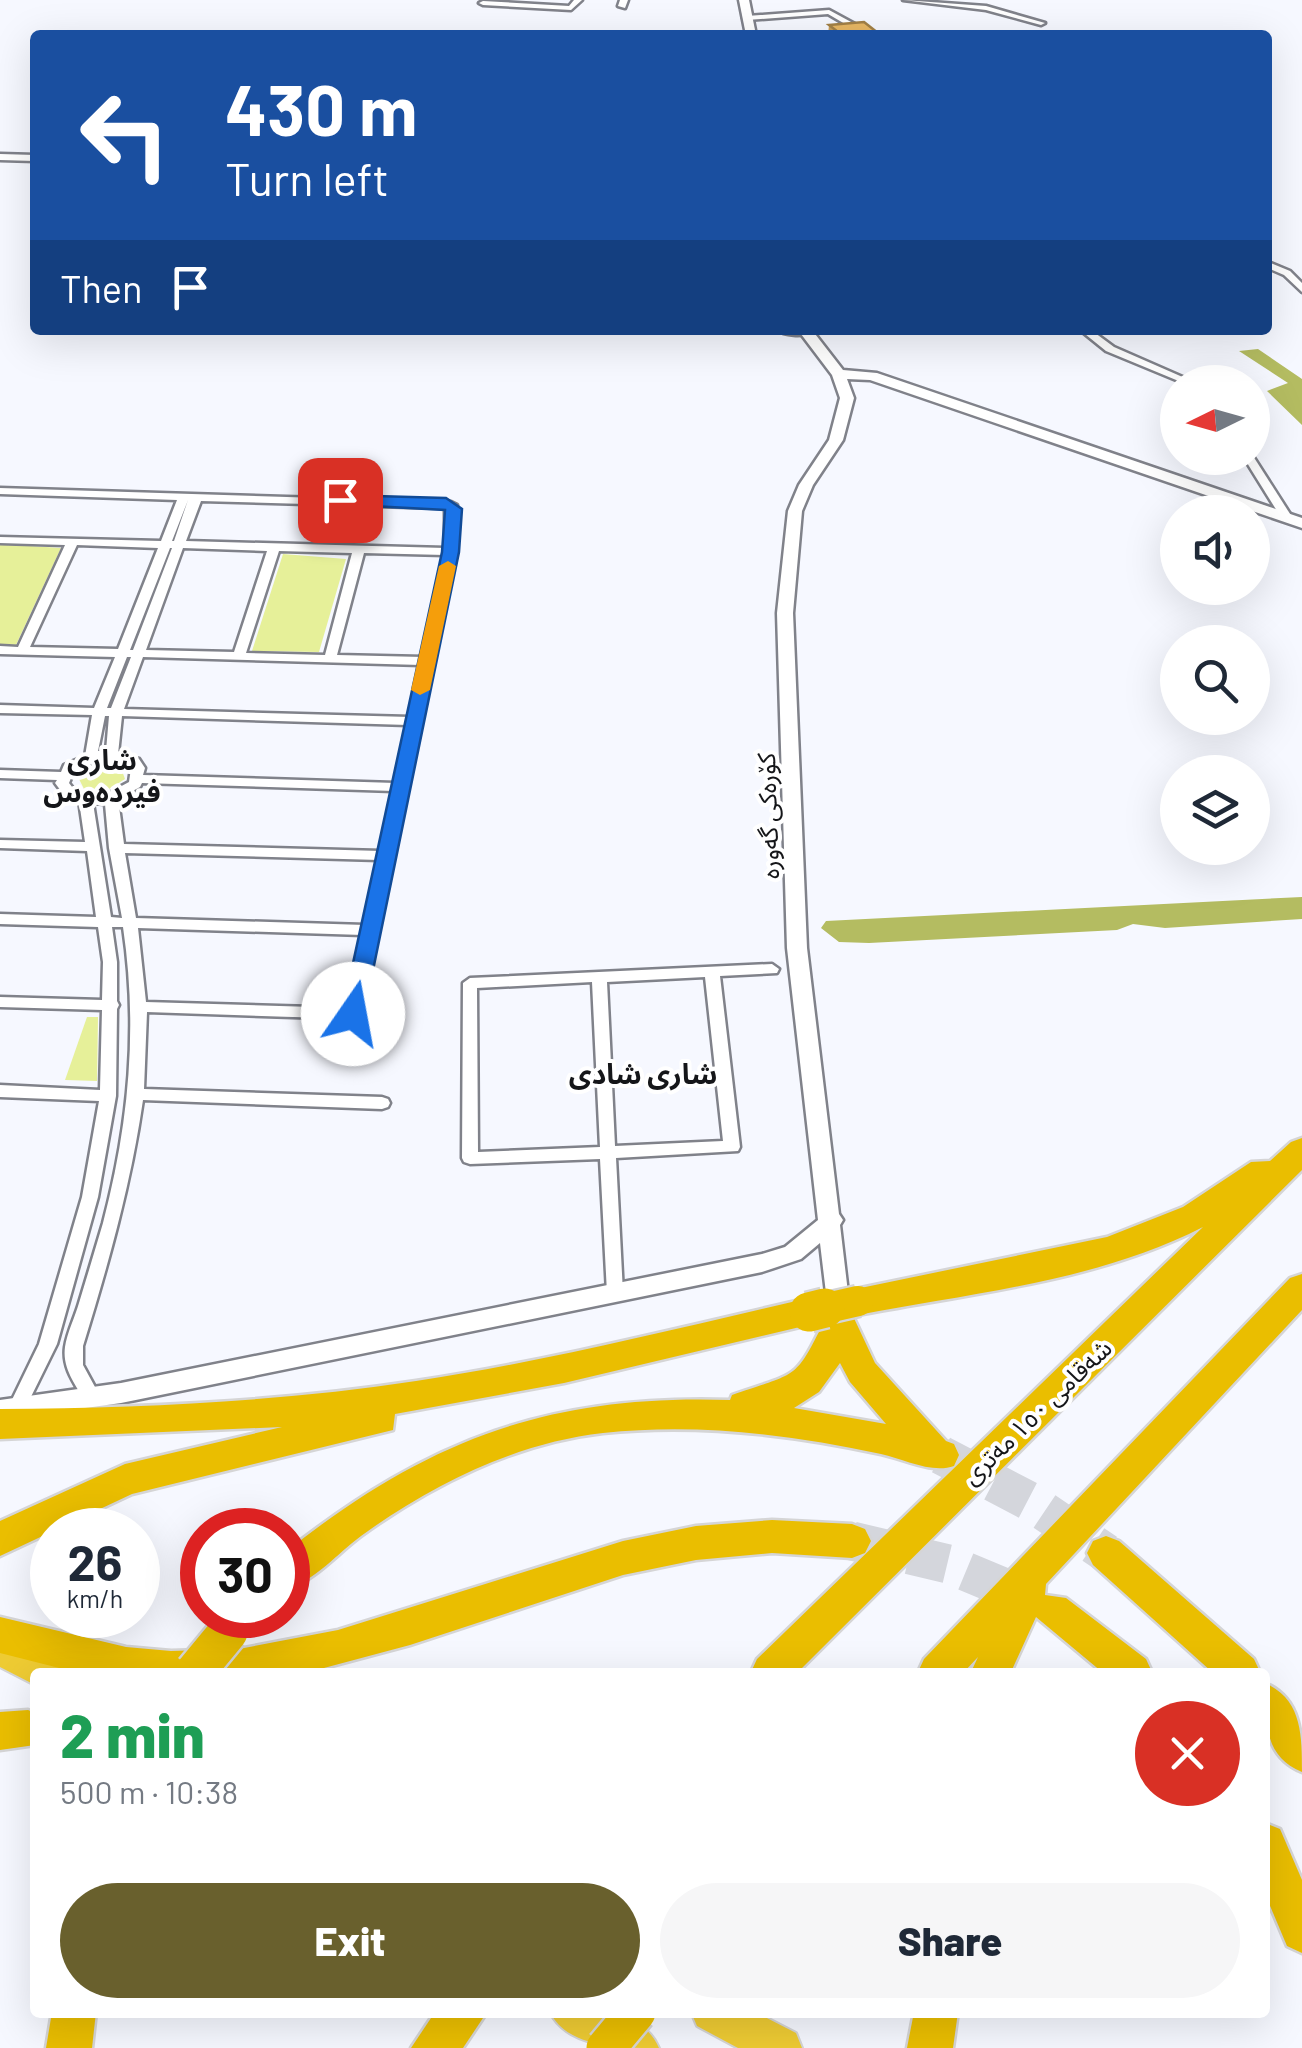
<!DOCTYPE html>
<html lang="en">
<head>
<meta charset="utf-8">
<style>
  body { margin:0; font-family:Barlow,"Noto Sans Arabic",sans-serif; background:#f6f6f7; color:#1f2937; height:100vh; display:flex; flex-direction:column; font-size:38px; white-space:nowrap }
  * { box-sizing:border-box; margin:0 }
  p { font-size:32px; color:#747a83 }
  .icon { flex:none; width:55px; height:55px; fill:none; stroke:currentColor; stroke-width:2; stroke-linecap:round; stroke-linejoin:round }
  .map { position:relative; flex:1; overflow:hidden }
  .panel { position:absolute; left:30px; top:1668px; width:1240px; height:350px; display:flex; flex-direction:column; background:#fff; border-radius:10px; box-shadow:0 10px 40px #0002 }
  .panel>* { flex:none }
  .guide { position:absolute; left:30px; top:30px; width:1242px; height:305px; border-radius:10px; box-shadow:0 10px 40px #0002; background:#1a4fa0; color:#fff; overflow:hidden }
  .needle { width:65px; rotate:265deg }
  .buttons { position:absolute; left:1160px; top:365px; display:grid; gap:20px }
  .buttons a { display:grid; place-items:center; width:110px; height:110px; border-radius:50%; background:#fff; box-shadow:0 10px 40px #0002; font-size:50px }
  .speed { position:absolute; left:30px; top:1508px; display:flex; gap:20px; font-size:50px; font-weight:700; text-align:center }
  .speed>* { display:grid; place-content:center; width:130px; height:130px; border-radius:50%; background:#fff; box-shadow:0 10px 40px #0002; line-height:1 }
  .speed small { font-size:25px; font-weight:400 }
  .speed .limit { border:15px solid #d22; background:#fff; color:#111 }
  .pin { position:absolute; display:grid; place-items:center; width:85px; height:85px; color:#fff; margin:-42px; border-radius:20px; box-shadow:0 5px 15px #0006 }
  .me { position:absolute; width:110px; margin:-55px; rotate:12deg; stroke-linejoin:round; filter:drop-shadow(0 0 8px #0008) }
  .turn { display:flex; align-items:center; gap:35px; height:210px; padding:0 30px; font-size:45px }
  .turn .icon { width:130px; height:130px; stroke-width:2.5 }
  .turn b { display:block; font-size:70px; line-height:85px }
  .then { display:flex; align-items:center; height:95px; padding:0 30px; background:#0003; gap:20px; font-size:38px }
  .round { display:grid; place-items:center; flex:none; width:105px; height:105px; border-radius:52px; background:#f6f6f7 }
  .overview { display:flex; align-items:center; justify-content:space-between; height:170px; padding:0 30px }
  h1 { font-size:60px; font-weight:800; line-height:75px; color:#1e9e55 }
  .button { display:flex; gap:20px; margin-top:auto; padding:20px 30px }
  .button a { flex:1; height:115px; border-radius:60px; background:#69602d; color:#fff; font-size:40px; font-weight:800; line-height:115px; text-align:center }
  .button a+a { background:#f6f6f7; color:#1f2937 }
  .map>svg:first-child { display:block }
  .green { fill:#e6f099 }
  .forest { fill:#b4bc61 }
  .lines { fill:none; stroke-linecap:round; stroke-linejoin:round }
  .motorway-tunnel { stroke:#d4d6dc; stroke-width:39; stroke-dasharray:39 20; stroke-linecap:butt }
  .minor-casing { stroke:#80828a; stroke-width:5 }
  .tertiary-casing { stroke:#80828a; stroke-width:5 }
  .trunk-casing { stroke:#d5d5d6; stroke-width:4 }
  .motorway-casing { stroke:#d5d5d6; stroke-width:5 }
  .minor { fill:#fff; fill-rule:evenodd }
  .tertiary { fill:#fff; fill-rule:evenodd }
  .trunk { fill:#eecb33; fill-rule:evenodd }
  .motorway { fill:#eabe00; fill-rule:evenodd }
  .motorway-bridge-far1-casing { stroke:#d5d5d6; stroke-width:35; stroke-linecap:butt }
  .motorway-bridge-casing { stroke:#d5d5d6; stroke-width:44; stroke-linecap:butt }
  .motorway-bridge-far1 { stroke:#eabe00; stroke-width:30 }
  .motorway-bridge { stroke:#eabe00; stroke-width:39 }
  .wall { fill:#c89d56 }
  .building { fill:#e8b764; stroke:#a28046; stroke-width:2.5 }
  .route { fill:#1a73e8; stroke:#114b97; stroke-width:2.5 }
  .slow { fill:#f59e0b }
  .labels { text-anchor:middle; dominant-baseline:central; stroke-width:8; stroke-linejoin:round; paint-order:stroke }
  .street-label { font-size:25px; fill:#151619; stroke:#fff }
  .neighbourhood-label { font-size:28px; font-weight:bold; fill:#151619; stroke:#fff }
</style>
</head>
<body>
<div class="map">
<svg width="1302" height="2048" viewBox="0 0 1302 2048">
  <rect width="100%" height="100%" fill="#f6f8ff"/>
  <g class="green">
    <path d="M0,544L61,548L16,645L0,644Z"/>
    <path d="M283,554L346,559L319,652L252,651Z"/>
    <path d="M98,763L120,765L125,779L106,791L84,789L78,777Z"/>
    <path d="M87,1017H98L97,1081L65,1080Z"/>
  </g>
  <g class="forest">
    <path d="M1258,349L1302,379V425L1267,391L1288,383L1239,351Z"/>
    <path d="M1302,897V919L1165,928L1133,924L1117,930L869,943L839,942L821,928L826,921Z"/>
  </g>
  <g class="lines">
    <g class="motorway-tunnel">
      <path d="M941,1455L1029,1501L1106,1553"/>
      <path d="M852,1541L948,1564L1032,1599"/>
    </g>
    <defs>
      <g id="minor">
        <path d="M574,0H582L571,10L483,5L479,3L483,1L569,6Z"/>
        <path d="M620,0H628L625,8L618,6Z"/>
        <path d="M903,0L986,6L1045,23L1041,25L986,10Z"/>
        <path d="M829,10L864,29L857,31L828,14L747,20L743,18L747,16Z"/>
        <path d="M0,154L35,155V161L0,160Z"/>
        <path d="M1268,262L1290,271L1302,283V292L1284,275L1268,268Z"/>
        <path d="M777,330H809L810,332C803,337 784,335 777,330Z"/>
        <path d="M1080,330H1091L1114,347L1194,382H1181L1106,351Z"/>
        <path d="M1253,456L1292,517L1290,519H1282L1244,458Z"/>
        <path d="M0,488L451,502L457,505V552L362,1008L392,1010L394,1014L392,1018L353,1019L147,1012L144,1089L382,1097L388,1099L390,1103L388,1107L382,1109L143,1100C131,1184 108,1265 83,1346V1365L101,1398L98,1403L92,1405L86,1403C76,1385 62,1369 65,1347C67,1333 75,1317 79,1303C87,1277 95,1250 103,1223C129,1124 138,1028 123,927H112L117,962V1001L119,1005L117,1009L116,1096L98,1197L57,1344L23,1413L17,1415L11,1413L8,1408L39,1344L82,1197L99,1101L0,1097V1085L100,1090L102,1010L0,1007V997L102,1000L103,962L98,927L0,924V914L96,917L87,851L0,848V840L85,842L79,801L67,799L55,783L57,780L0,778V770L61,772L64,765L85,756L92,715L0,713V705L94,708L115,657L0,654V646L18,647L65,545L0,543V537L161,541L177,500L0,494ZM188,500L174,541H172ZM201,501L445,508V548L186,541ZM77,545L158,548L118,649L30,647ZM170,548H172L133,650H130ZM183,548L267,551L234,652L146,650ZM279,551L352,553L325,655L246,653ZM364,553L445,555L423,657L337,655ZM127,657H131L111,708H107ZM143,657L421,665L410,717L124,709ZM105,716H109L106,751H98ZM122,716L408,725L395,783L143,775L145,768L139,759L118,754ZM103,758L129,765L131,768L129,782L103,796L76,792L69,783L74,771ZM142,783L394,791L381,851L124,844L118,799L140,787ZM93,803L105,804L109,848L122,918L111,917ZM125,853L379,860L365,925L136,918ZM138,928L363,935L347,1008L146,1002Z"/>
        <path d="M772,964L779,969L777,973L720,976L740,1147L738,1151L616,1158L623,1293L621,1298L615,1300L609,1298L607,1293L600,1159L470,1164L464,1162L462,1158L463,983L470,978ZM705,977L723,1141L615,1146L607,982ZM592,982L600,1147L478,1152L477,988Z"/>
      </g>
      <g id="tertiary">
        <path d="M739,0H749L756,35H746Z"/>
        <path d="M798,330H812L843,370L877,373L1302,518V528L870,380L847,379L854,398L843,440L813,485L802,511L793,613L807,948L839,1214L843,1220L840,1225L851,1318L848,1325L840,1327L832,1325L829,1318L820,1243L801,1259L762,1272L121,1403L0,1420V1400L121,1383L762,1254L785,1247L818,1220L787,948L777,613L788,511L799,485L829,440L840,398L832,375Z"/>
      </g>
      <g id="trunk">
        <path d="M0,1632L59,1660L64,1672H35V1685L0,1667Z"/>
        <path d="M550,2012C587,2012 641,2006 659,2048C621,2048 567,2048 550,2012Z"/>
        <path d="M691,2012H755L796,2033L802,2048H738L697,2026Z"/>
      </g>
      <g id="motorway">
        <path d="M1302,1138V1170L798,1672H751L757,1659L1203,1227C1098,1281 973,1293 858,1315L846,1311L841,1301L846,1291L1107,1237L1183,1207L1251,1162L1270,1161L1291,1142Z"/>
        <path d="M1302,1274V1310L1046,1584L1045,1595L1066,1598L1146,1659L1152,1672H1102L1036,1617L1011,1672H971L978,1657L964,1672H918L924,1659L1290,1278Z"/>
        <path d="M809,1298L821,1302L826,1312L821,1322L564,1383L395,1414L393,1430L132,1494L0,1556V1521L125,1464L282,1427L0,1439V1409C139,1408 278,1402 416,1381C548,1361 679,1328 809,1298Z"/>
        <path d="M840,1310L852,1314L875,1363L946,1441L954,1444L959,1455L954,1466C932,1474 904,1459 881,1454C789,1434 696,1423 603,1433C515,1443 431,1485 361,1536C337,1554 315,1580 288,1589V1550C429,1439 550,1394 730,1400L732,1395C802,1371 794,1381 828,1314ZM840,1363L850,1382L886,1424L794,1408L819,1392Z"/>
        <path d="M772,1520L852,1524L865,1529L871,1541L865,1553L852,1558L772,1553L696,1560L623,1575L410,1645L309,1672H75L0,1653V1617L126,1647L171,1651L239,1649L338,1630L623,1541L696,1526Z"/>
        <path d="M1106,1536L1119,1541L1254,1659L1260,1672H1212L1093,1565L1087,1553L1093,1541Z"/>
        <path d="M1265,1683C1302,1699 1302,1735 1302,1772C1263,1756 1265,1719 1265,1683Z"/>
        <path d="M28,1710L35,1713V1745L0,1750V1712Z"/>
        <path d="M1265,1823L1280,1829L1302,1880V1953L1287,1946L1265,1894Z"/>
        <path d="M52,2012H96L92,2048H46Z"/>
        <path d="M435,2012H487L463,2048H411Z"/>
        <path d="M914,2012H958L953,2048H907Z"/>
      </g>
    </defs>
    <use href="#minor" class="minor-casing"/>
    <use href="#tertiary" class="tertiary-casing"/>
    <use href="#trunk" class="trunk-casing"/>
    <use href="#motorway" class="motorway-casing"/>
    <use href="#minor" class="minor"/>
    <use href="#tertiary" class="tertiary"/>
    <use href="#trunk" class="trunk"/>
    <use href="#motorway" class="motorway"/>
    <defs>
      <path id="motorway-bridge-far1" d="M814,1311L858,1301"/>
      <g id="motorway-bridge">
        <path d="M809,1312L825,1308"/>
        <path d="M195,1672L228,1632"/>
        <path d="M606,2048L636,2012"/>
      </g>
    </defs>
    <use href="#motorway-bridge-far1" class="motorway-bridge-far1-casing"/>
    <use href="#motorway-bridge" class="motorway-bridge-casing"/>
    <use href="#motorway-bridge-far1" class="motorway-bridge-far1"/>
    <use href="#motorway-bridge" class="motorway-bridge"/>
  </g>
  <path class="wall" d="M829,25L878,35H828Z"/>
  <path class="building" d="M864,22L878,33L842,35L829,25Z"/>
  <path class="route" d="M340,495L446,498L462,509L459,552L364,1014L353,1021L342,1014L442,552L445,510L334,504L331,500Z"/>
  <path class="slow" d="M448,561L456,566L430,690L420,695L411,690L439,566Z"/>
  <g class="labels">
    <g class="street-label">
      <text transform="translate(767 816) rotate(-92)">کۆرەکی گەورە</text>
      <text transform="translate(1036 1411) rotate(-44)">شەقامی ١٥٠ مەتری</text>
    </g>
    <g class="neighbourhood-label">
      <text x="102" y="759">شاری<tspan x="102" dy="32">فیردەوس</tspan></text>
      <text x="643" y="1073">شاری شادی</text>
    </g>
  </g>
</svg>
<div class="buttons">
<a><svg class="needle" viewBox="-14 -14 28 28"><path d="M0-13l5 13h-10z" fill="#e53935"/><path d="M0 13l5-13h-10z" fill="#747a83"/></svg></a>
<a><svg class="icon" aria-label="sound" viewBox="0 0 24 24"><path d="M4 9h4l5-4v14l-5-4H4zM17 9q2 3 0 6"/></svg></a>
<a><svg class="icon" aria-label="search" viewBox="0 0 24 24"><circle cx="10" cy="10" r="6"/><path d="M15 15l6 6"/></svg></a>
<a><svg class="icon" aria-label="layers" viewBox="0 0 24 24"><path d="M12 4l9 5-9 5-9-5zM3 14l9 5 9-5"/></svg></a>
</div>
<div class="speed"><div>26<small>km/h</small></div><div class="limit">30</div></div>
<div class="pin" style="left:340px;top:500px;background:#d93025"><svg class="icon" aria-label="arrive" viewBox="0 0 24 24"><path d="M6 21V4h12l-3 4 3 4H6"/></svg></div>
<svg class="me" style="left:353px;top:1014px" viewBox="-20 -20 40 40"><circle r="19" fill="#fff"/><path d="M0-13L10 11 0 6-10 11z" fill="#1a73e8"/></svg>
<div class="guide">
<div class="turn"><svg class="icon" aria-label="left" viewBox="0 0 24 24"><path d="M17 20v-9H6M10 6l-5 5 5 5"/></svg><div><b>430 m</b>Turn left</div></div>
<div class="then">Then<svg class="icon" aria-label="arrive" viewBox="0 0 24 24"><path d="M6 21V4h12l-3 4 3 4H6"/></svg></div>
</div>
<section class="panel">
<div class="overview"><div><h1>2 min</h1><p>500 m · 10:38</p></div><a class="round" style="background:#d93025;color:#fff"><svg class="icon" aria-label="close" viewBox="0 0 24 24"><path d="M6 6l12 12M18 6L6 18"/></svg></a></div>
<div class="button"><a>Exit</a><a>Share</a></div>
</section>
</div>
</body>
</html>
